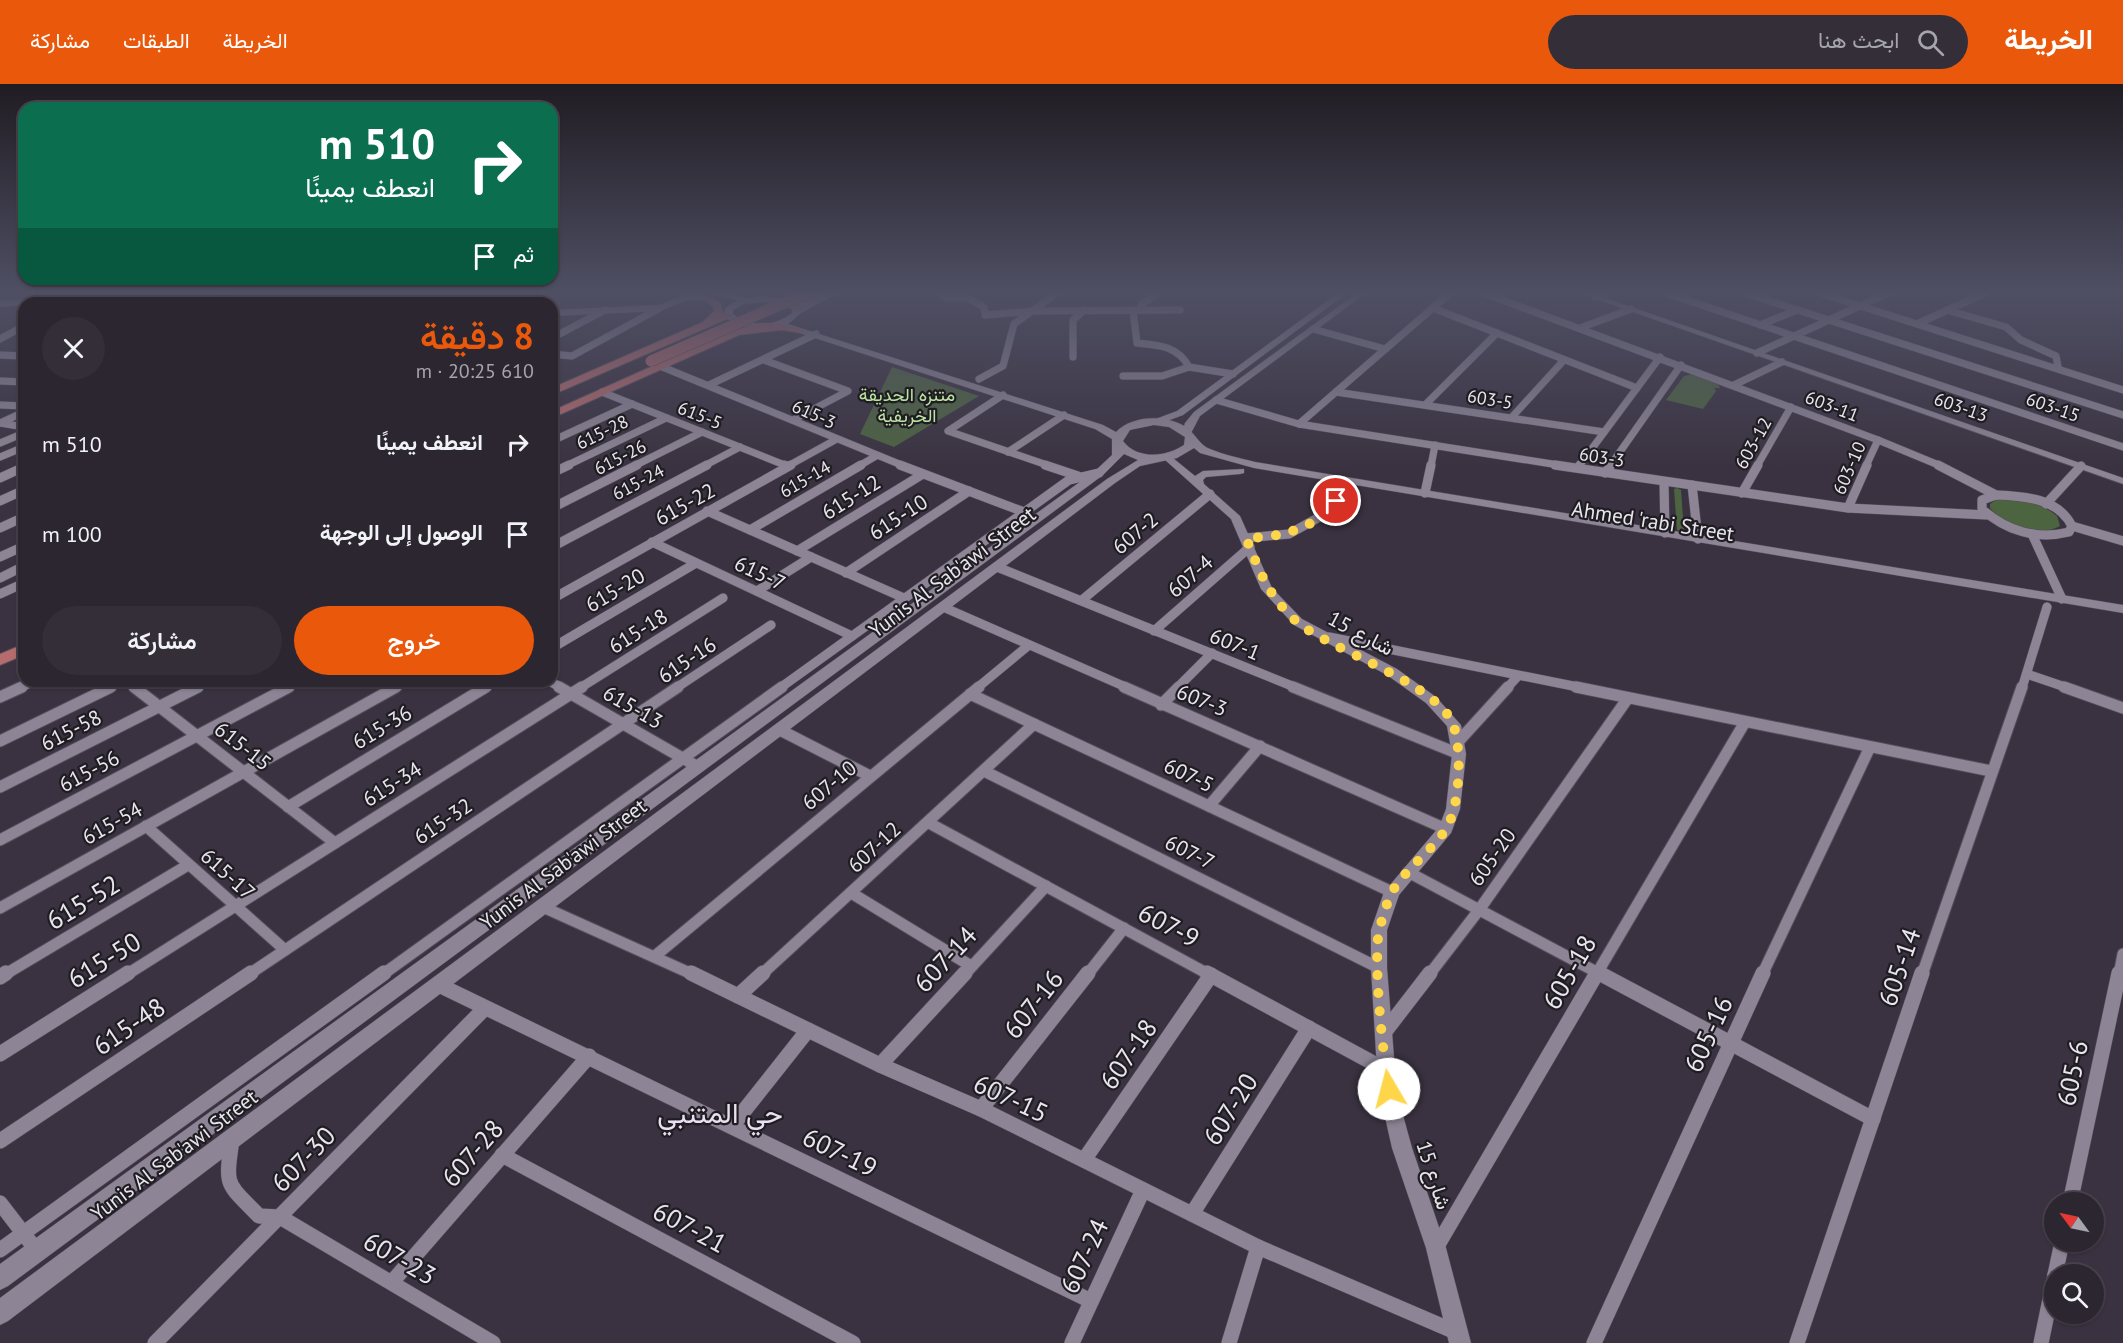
<!DOCTYPE html>
<html lang="ar">
<head>
<meta charset="utf-8">
<style>
  body { margin:0; font-family:"PT Sans",Vazirmatn,sans-serif; background:#342e38; color:#f1f3f6; direction:rtl; height:100vh; display:flex; flex-direction:column; font-size:22px; white-space:nowrap }
  * { box-sizing:border-box; margin:0 }
  p { font-size:20px; color:#a6a5ab }
  .icon { flex:none; width:33px; height:33px; fill:none; stroke:currentColor; stroke-width:2; stroke-linecap:round; stroke-linejoin:round }
  .map { position:relative; flex:1; overflow:hidden; direction:ltr }
  .drawer { position:absolute; left:18px; top:213px; width:540px; height:390px; display:flex; flex-direction:column; background:#2c2630; border-radius:18px; box-shadow:0 2px 4px #0004,0 0 0 2px #48434c; direction:rtl }
  .drawer>* { flex:none }
  .guide { position:absolute; left:18px; top:18px; width:540px; height:183px; border-radius:18px; box-shadow:0 2px 4px #0004,0 0 0 2px #48434c; direction:rtl; background:#0b6e4f; color:#fff; overflow:hidden }
  .needle { width:39px; rotate:303deg }
  .tools { position:absolute; left:2044px; top:1108px; display:grid; gap:12px }
  .tools a { display:grid; place-items:center; width:60px; height:60px; border-radius:50%; background:#2c2630; box-shadow:0 2px 4px #0004,0 0 0 2px #48434c; font-size:30px }
  .pin { position:absolute; display:grid; place-items:center; width:51px; height:51px; color:#fff; margin:-26px; border:3px solid #fff; border-radius:50%; box-shadow:0 2px 6px #0007 }
  .me { position:absolute; width:66px; margin:-33px; rotate:352deg; stroke-linejoin:round; filter:drop-shadow(0 0 4px #0008) }
  .turn { display:flex; align-items:center; gap:21px; height:126px; padding:0 24px; font-size:27px }
  .turn .icon { width:78px; height:78px; stroke-width:2.5 }
  .turn b { display:block; font-size:42px; line-height:51px }
  .then { display:flex; align-items:center; height:57px; padding:0 24px; background:#0003; gap:12px; font-size:22px }
  .round { display:grid; place-items:center; flex:none; width:63px; height:63px; border-radius:32px; background:#342e38 }
  .headline { display:flex; align-items:center; justify-content:space-between; height:102px; padding:0 24px }
  h1 { font-size:36px; font-weight:600; line-height:45px; color:#ea580c }
  .button { display:flex; gap:12px; margin-top:auto; padding:12px 24px }
  .button a { flex:1; height:69px; border-radius:36px; background:#ea580c; color:#fff; font-size:24px; font-weight:600; line-height:69px; text-align:center }
  .button a+a { background:#342e38; color:#f1f3f6 }
  ul { padding:0; list-style:none }
  li { display:flex; align-items:center; gap:18px; height:90px; padding:0 24px }
  li div { flex:1 }
  li b { display:block; font-size:22px }
  li em { font-style:normal }
  header { display:flex; align-items:center; gap:36px; box-sizing:border-box; height:84px; padding:0 30px; background:#ea580c; color:#fff }
  header strong { font-size:28px }
  nav { display:flex; gap:33px; margin-inline-start:auto; font-size:21px }
  .search { width:420px; height:54px; background:#342e38; display:flex; align-items:center; gap:15px; box-sizing:border-box; padding:0 21px; border-radius:33px; color:#a6a5ab; font-size:22px }
  .map>svg:first-child { display:block }
  .green { fill:#4d6440 }
  .lines { fill:none; stroke-linecap:round; stroke-linejoin:round }
  .minor-far3-casing { stroke:#554f5b; stroke-width:8 }
  .minor-far2-casing { stroke:#554f5b; stroke-width:10 }
  .minor-far1-casing { stroke:#554f5b; stroke-width:13 }
  .minor-casing { stroke:#554f5b; stroke-width:16 }
  .tertiary-casing { stroke:#554f5b; stroke-width:1 }
  .secondary-casing { stroke:#554f5b; stroke-width:1 }
  .primary-casing { stroke:#554f5b; stroke-width:2 }
  .minor-far3 { stroke:#8d8595; stroke-width:7 }
  .minor-far2 { stroke:#8d8595; stroke-width:9 }
  .minor-far1 { stroke:#8d8595; stroke-width:11 }
  .minor { stroke:#8d8595; stroke-width:15 }
  .tertiary { fill:#8d8595; fill-rule:evenodd }
  .secondary { fill:#8d8595; fill-rule:evenodd }
  .primary { fill:#b66b6d; fill-rule:evenodd }
  .primary-bridge-casing { stroke:#554f5b; stroke-width:12; stroke-linecap:butt }
  .primary-bridge { stroke:#b66b6d; stroke-width:11 }
  .route { stroke:#ffd54a; stroke-width:10; stroke-dasharray:0 18 }
  .labels { text-anchor:middle; dominant-baseline:central; stroke-width:4.5; stroke-linejoin:round; paint-order:stroke }
  .far-park-label { font-size:18px; fill:#bbe4a3; stroke:#1f1c22 }
  .far-street-label { font-size:18px; fill:#e9e5ee; stroke:#1f1c22 }
  .street-label { font-size:21px; fill:#e9e5ee; stroke:#1f1c22 }
  .near-street-label { font-size:26px; fill:#e9e5ee; stroke:#1f1c22 }
  .near-quarter-label { font-size:28px; fill:#e9e0f2; stroke:#1f1c22 }
</style>
</head>
<body>
<header>
<strong>الخريطة</strong>
<div class="search"><svg class="icon" aria-label="search" viewBox="0 0 24 24"><circle cx="10" cy="10" r="6"/><path d="M15 15l6 6"/></svg>ابحث هنا</div>
<nav><a>الخريطة</a><a>الطبقات</a><a>مشاركة</a></nav>
</header>
<div class="map">
<svg width="2123" height="1259" viewBox="0 0 2123 1259">
  <rect width="100%" height="100%" fill="#3a3240"/>
  <g class="green">
    <path d="M892,283L979,312L894,363L860,350Z"/>
    <path d="M1693,290L1717,298L1720,304H1714L1716,307L1703,325L1666,316L1684,292Z"/>
    <path d="M1677,404L1681,406L1684,448L1677,446L1674,405Z"/>
    <path d="M1999,414C2020,415 2040,418 2057,432L2060,442C2041,454 2003,441 1990,424V420Z"/>
  </g>
  <g class="lines">
    <defs>
      <g id="minor-far3">
        <path d="M940,209L946,214H968L984,223L985,231L1034,227L1180,226"/>
        <path d="M1484,209L1878,356L1941,382"/>
        <path d="M1666,209L2123,363"/>
        <path d="M1745,209L2123,331"/>
        <path d="M1820,209L2123,306"/>
        <path d="M1595,213L1607,209"/>
        <path d="M214,219L226,209"/>
        <path d="M1433,224L1637,304"/>
        <path d="M1133,226L1137,259C1159,261 1178,262 1189,283"/>
        <path d="M1139,226L1142,220L1158,209"/>
        <path d="M1947,226L2006,243L2021,256L2056,272L2058,283"/>
        <path d="M1919,239L1985,209"/>
        <path d="M1760,241L1797,226"/>
        <path d="M1580,244L1631,225"/>
        <path d="M1313,245L1385,265"/>
        <path d="M552,254L605,226"/>
        <path d="M0,255L24,242"/>
        <path d="M1757,269L1888,209"/>
        <path d="M552,270L572,272L660,224"/>
        <path d="M0,271L24,272"/>
        <path d="M1073,273V236L1084,226"/>
        <path d="M764,276L848,307L793,336"/>
        <path d="M660,282L904,382"/>
        <path d="M1123,292H1162L1189,283L1233,290"/>
        <path d="M979,295L1003,282L1014,240L1057,209"/>
        <path d="M0,297L24,298"/>
        <path d="M709,301L816,250"/>
        <path d="M1734,301L1782,278"/>
        <path d="M602,308L787,382"/>
        <path d="M1336,308L1604,348"/>
        <path d="M1003,311L948,347L1050,382"/>
        <path d="M1216,316L1299,340L1565,382"/>
        <path d="M1426,320L1497,249"/>
        <path d="M0,321L24,322"/>
        <path d="M1512,333L1564,276"/>
        <path d="M0,339L24,328"/>
        <path d="M0,339L24,343"/>
        <path d="M1299,340L1450,209"/>
        <path d="M552,357L632,320"/>
        <path d="M0,359L24,349"/>
        <path d="M1008,368L1064,331"/>
        <path d="M0,373L24,363"/>
        <path d="M566,382L666,334"/>
        <path d="M634,382L702,348"/>
        <path d="M704,382L740,363"/>
        <path d="M788,382L835,356"/>
        <path d="M859,382L876,372"/>
        <path d="M1431,382L1435,361"/>
        <path d="M1579,382L1660,273"/>
        <path d="M1610,382L1681,281"/>
        <path d="M1757,382L1791,323"/>
        <path d="M1866,382L1878,356"/>
      </g>
      <g id="minor-far2">
        <path d="M784,381L787,382"/>
        <path d="M900,381L1024,428"/>
        <path d="M1045,381L1078,392"/>
        <path d="M1555,381L1848,424L1987,431"/>
        <path d="M1938,381L1996,411"/>
        <path d="M1578,384L1580,381"/>
        <path d="M552,389L569,381"/>
        <path d="M1605,389L1611,381"/>
        <path d="M0,394L24,383"/>
        <path d="M1664,398L1665,449"/>
        <path d="M1692,401L1698,455"/>
        <path d="M1425,409L1431,381"/>
        <path d="M1742,409L1758,381"/>
        <path d="M1996,411C2024,412 2058,414 2072,442L2069,448C2037,456 2006,447 1982,425V416Z"/>
        <path d="M0,417L24,406"/>
        <path d="M2046,420L2081,382"/>
        <path d="M552,424L637,381"/>
        <path d="M1848,424L1867,381"/>
        <path d="M707,427L904,514"/>
        <path d="M2072,442L2123,457"/>
        <path d="M0,444L24,433"/>
        <path d="M750,446L861,381"/>
        <path d="M2032,450L2062,515"/>
        <path d="M1246,454L1289,450L1332,426L1335,414L1325,402"/>
        <path d="M652,458L852,552"/>
        <path d="M552,463L707,381"/>
        <path d="M797,467L923,390"/>
        <path d="M0,473L24,462"/>
        <path d="M997,483L1297,604"/>
        <path d="M846,489L969,407"/>
        <path d="M0,494L24,482"/>
        <path d="M757,507L811,473"/>
        <path d="M0,510L24,499"/>
        <path d="M552,515L791,381"/>
        <path d="M1082,516L1210,410"/>
        <path d="M943,523L1128,604"/>
        <path d="M1154,547L1250,463"/>
        <path d="M1329,553L1583,604"/>
        <path d="M552,564L696,479"/>
        <path d="M2027,590L2068,604"/>
        <path d="M126,597L136,604"/>
        <path d="M549,597L562,604"/>
        <path d="M19,604L35,597"/>
        <path d="M108,604L123,597"/>
        <path d="M195,604L210,597"/>
        <path d="M286,604L300,597"/>
        <path d="M394,604L407,597"/>
        <path d="M484,604L496,597"/>
        <path d="M580,604L723,514"/>
        <path d="M676,604L771,541"/>
        <path d="M780,604L1069,396L1099,389"/>
        <path d="M977,604L1029,561"/>
        <path d="M1177,604L1212,569"/>
        <path d="M1507,604L1518,592"/>
        <path d="M2022,604L2047,523"/>
      </g>
      <g id="minor-far1">
        <path d="M134,603L335,759"/>
        <path d="M559,603L698,683"/>
        <path d="M1124,603L1446,745"/>
        <path d="M1293,603L1459,670"/>
        <path d="M1576,603L1991,687"/>
        <path d="M2064,603L2123,624"/>
        <path d="M970,610L1392,808"/>
        <path d="M0,613L22,603"/>
        <path d="M1161,621L1179,603"/>
        <path d="M780,646L870,692"/>
        <path d="M0,657L111,603"/>
        <path d="M1457,659L1508,603"/>
        <path d="M984,687L1379,884"/>
        <path d="M0,703L198,603"/>
        <path d="M1209,722L1260,662"/>
        <path d="M288,723L486,603"/>
        <path d="M929,739L1210,891"/>
        <path d="M146,742L285,866"/>
        <path d="M0,756L289,603"/>
        <path d="M1408,788L1602,891"/>
        <path d="M853,810L971,882"/>
        <path d="M543,823L694,891"/>
        <path d="M0,824L396,603"/>
        <path d="M655,872L979,603"/>
        <path d="M4,891L188,781"/>
        <path d="M126,891L582,603"/>
        <path d="M248,891L678,603"/>
        <path d="M382,891L782,603"/>
        <path d="M761,891L1034,640"/>
        <path d="M964,891L1046,802"/>
        <path d="M1087,891L1124,844"/>
        <path d="M1429,891L1479,826L1628,614"/>
        <path d="M1596,891L1745,638"/>
        <path d="M1762,891L1870,663"/>
        <path d="M1922,891L2022,603"/>
        <path d="M2119,891L2123,870"/>
      </g>
      <g id="minor">
        <path d="M691,889L880,981L981,1025L1258,1163L1458,1249"/>
        <path d="M1207,889L1386,986"/>
        <path d="M1599,889L1873,1035"/>
        <path d="M0,893L6,889"/>
        <path d="M439,901L1091,1217"/>
        <path d="M738,912L763,889"/>
        <path d="M1383,950L1430,889"/>
        <path d="M0,970L128,889"/>
        <path d="M880,981L965,889"/>
        <path d="M981,1025L1088,889"/>
        <path d="M732,1042L808,946"/>
        <path d="M232,1056C225,1104 226,1098 259,1132L280,1133L493,1259"/>
        <path d="M0,1057L251,889"/>
        <path d="M502,1071L853,1259"/>
        <path d="M1084,1076L1211,891"/>
        <path d="M0,1119L37,1167"/>
        <path d="M2070,1119L2119,889"/>
        <path d="M1192,1130L1309,944"/>
        <path d="M1436,1164L1597,889"/>
        <path d="M0,1166L384,889"/>
        <path d="M2055,1191L2062,1158"/>
        <path d="M392,1198L589,972"/>
        <path d="M155,1259L485,924"/>
        <path d="M1072,1259L1143,1106"/>
        <path d="M1229,1259L1258,1163"/>
        <path d="M1594,1259L1763,889"/>
        <path d="M1797,1259L1922,889"/>
        <path d="M2041,1259L2055,1191"/>
      </g>
      <g id="tertiary">
        <path d="M1338,209H1347L1183,331L1159,340H1153V336L1177,327Z"/>
        <path d="M1357,209H1366L1200,332L1190,351H1184L1182,349L1185,339L1194,328Z"/>
        <path d="M1579,209H1591L2123,394V400Z"/>
        <path d="M1168,370L1195,392L1203,387L1244,385V389L1240,390L1206,393L1203,396L1204,400L1240,432L1272,504L1302,535L1397,585L1436,613L1461,641L1466,670L1460,725L1451,749L1399,811L1387,846V884L1395,986L1401,1024L1412,1064L1446,1164L1471,1259H1449L1426,1164L1392,1064L1383,1024L1377,986L1371,884V846L1384,808L1439,743L1446,725L1452,670L1447,642L1426,619L1387,591L1294,541L1261,505L1231,435L1164,375V371Z"/>
      </g>
      <g id="secondary">
        <path d="M708,209H727L749,214L761,212L778,214L800,223L827,209H838L801,229L788,240L1103,341L1116,348C1132,331 1166,330 1186,343C1195,349 1199,361 1210,365C1224,371 1240,374 1255,378L2123,521V529L1254,384L1200,369L1194,364L1177,374L1140,382L1115,399L8,1237L0,1241V1214L1107,395L1138,376L1124,370L1103,391L8,1202L0,1206V1180L1095,387L1112,371V355L1095,345L781,243C761,247 738,246 723,231L726,223L738,216ZM761,218L776,219L792,225V229C775,243 750,243 733,230V226L744,220ZM1154,341L1169,343L1185,353L1184,361C1166,373 1137,376 1123,357L1130,346Z"/>
        <path d="M687,210H704L708,213L704,216H688L660,227L552,232V226L659,221Z"/>
        <path d="M70,213L141,216L145,219H24V221L0,223V217Z"/>
      </g>
      <g id="primary">
        <path d="M816,209H829L804,222L801,227H793L792,225L798,218Z"/>
        <path d="M707,214H713L721,220L723,230L732,229V233L552,311V304L703,238L714,227L713,223L705,216Z"/>
        <path d="M760,239L782,240L806,246L801,249L782,246L739,251L552,334V327L731,247Z"/>
        <path d="M24,560V571L0,581V570Z"/>
      </g>
    </defs>
    <use href="#minor-far3" class="minor-far3-casing"/>
    <use href="#minor-far2" class="minor-far2-casing"/>
    <use href="#minor-far1" class="minor-far1-casing"/>
    <use href="#minor" class="minor-casing"/>
    <use href="#tertiary" class="tertiary-casing"/>
    <use href="#secondary" class="secondary-casing"/>
    <use href="#primary" class="primary-casing"/>
    <use href="#minor-far3" class="minor-far3"/>
    <use href="#minor-far2" class="minor-far2"/>
    <use href="#minor-far1" class="minor-far1"/>
    <use href="#minor" class="minor"/>
    <use href="#tertiary" class="tertiary"/>
    <use href="#secondary" class="secondary"/>
    <use href="#primary" class="primary"/>
    <defs>
      <path id="primary-bridge" d="M651,277L807,209"/>
    </defs>
    <use href="#primary-bridge" class="primary-bridge-casing"/>
    <use href="#primary-bridge" class="primary-bridge"/>
  </g>
  <linearGradient id="sky" x2="0" y2="1"><stop stop-color="#201c23"/><stop offset="0.54" stop-color="#4f4f64"/><stop offset="1" stop-color="#4f4f64" stop-opacity="0"/></linearGradient>
  <rect width="2123" height="385" fill="url(#sky)"/>
  <g class="lines">
    <path class="route" d="M1336,417C1334,427 1328,429 1320,434C1295,449 1276,453 1246,454C1260,488 1268,512 1297,538C1330,566 1442,601 1454,643C1462,668 1460,723 1446,745C1431,768 1406,784 1392,808C1387,817 1384,831 1380,842C1372,870 1383,973 1389,1005"/>
  </g>
  <g class="labels">
    <g class="far-park-label">
      <text x="907" y="310">متنزه الحديقة<tspan x="907" dy="21">الخريفية</tspan></text>
    </g>
    <g class="far-street-label">
      <text transform="translate(1490 315) rotate(9)">603-5</text>
      <text transform="translate(1832 322) rotate(21)">603-11</text>
      <text transform="translate(1961 323) rotate(19)">603-13</text>
      <text transform="translate(2053 323) rotate(19)">603-15</text>
      <text transform="translate(814 330) rotate(24)">615-3</text>
      <text transform="translate(700 331) rotate(22)">615-5</text>
      <text transform="translate(602 348) rotate(-26)">615-28</text>
      <text transform="translate(1753 359) rotate(-61)">603-12</text>
      <text transform="translate(620 373) rotate(-27)">615-26</text>
      <text transform="translate(1602 373) rotate(9)">603-3</text>
      <text transform="translate(1849 384) rotate(-66)">603-10</text>
      <text transform="translate(805 395) rotate(-30)">615-14</text>
      <text transform="translate(638 398) rotate(-28)">615-24</text>
    </g>
    <g class="street-label">
      <text transform="translate(851 413) rotate(-32)">615-12</text>
      <text transform="translate(685 420) rotate(-29)">615-22</text>
      <text transform="translate(898 433) rotate(-33)">615-10</text>
      <text transform="translate(1653 437) rotate(9)">Ahmed 'rabi Street</text>
      <text transform="translate(1135 449) rotate(-40)">607-2</text>
      <text transform="translate(952 488) rotate(-37)">Yunis Al Sab'awi Street</text>
      <text transform="translate(760 489) rotate(25)">615-7</text>
      <text transform="translate(1190 492) rotate(-41)">607-4</text>
      <text transform="translate(615 506) rotate(-31)">615-20</text>
      <text transform="translate(638 547) rotate(-32)">615-18</text>
      <text transform="translate(1361 549) rotate(28)">شارع 15</text>
      <text transform="translate(1235 560) rotate(22)">607-1</text>
      <text transform="translate(687 576) rotate(-34)">615-16</text>
      <text transform="translate(1202 616) rotate(22)">607-3</text>
      <text transform="translate(633 623) rotate(30)">615-13</text>
      <text transform="translate(382 643) rotate(-31)">615-36</text>
      <text transform="translate(71 646) rotate(-27)">615-58</text>
      <text transform="translate(243 662) rotate(38)">615-15</text>
      <text transform="translate(89 687) rotate(-28)">615-56</text>
      <text transform="translate(1189 691) rotate(25)">607-5</text>
      <text transform="translate(392 700) rotate(-32)">615-34</text>
      <text transform="translate(829 701) rotate(-40)">607-10</text>
      <text transform="translate(443 737) rotate(-34)">615-32</text>
      <text transform="translate(112 739) rotate(-29)">615-54</text>
      <text transform="translate(874 763) rotate(-43)">607-12</text>
      <text transform="translate(1190 768) rotate(26)">607-7</text>
      <text transform="translate(1492 773) rotate(-55)">605-20</text>
      <text transform="translate(563 780) rotate(-37)">Yunis Al Sab'awi Street</text>
      <text transform="translate(228 790) rotate(42)">615-17</text>
      <text transform="translate(174 1071) rotate(-37)">Yunis Al Sab'awi Street</text>
      <text transform="translate(1434 1091) rotate(72)">شارع 15</text>
    </g>
    <g class="near-street-label">
      <text transform="translate(83 818) rotate(-31)">615-52</text>
      <text transform="translate(1169 841) rotate(28)">607-9</text>
      <text transform="translate(945 875) rotate(-47)">607-14</text>
      <text transform="translate(104 876) rotate(-32)">615-50</text>
      <text transform="translate(1899 883) rotate(-71)">605-14</text>
      <text transform="translate(1569 888) rotate(-60)">605-18</text>
      <text transform="translate(1033 920) rotate(-52)">607-16</text>
      <text transform="translate(129 942) rotate(-34)">615-48</text>
      <text transform="translate(1708 950) rotate(-65)">605-16</text>
      <text transform="translate(1128 970) rotate(-55)">607-18</text>
      <text transform="translate(2072 989) rotate(-78)">605-6</text>
      <text transform="translate(1011 1014) rotate(25)">607-15</text>
      <text transform="translate(1230 1025) rotate(-58)">607-20</text>
      <text transform="translate(840 1068) rotate(26)">607-19</text>
      <text transform="translate(472 1069) rotate(-49)">607-28</text>
      <text transform="translate(303 1075) rotate(-46)">607-30</text>
      <text transform="translate(690 1143) rotate(28)">607-21</text>
      <text transform="translate(1084 1172) rotate(-65)">607-24</text>
      <text transform="translate(400 1174) rotate(30)">607-23</text>
    </g>
    <g class="near-quarter-label">
      <text x="720" y="1028">حي المتنبي</text>
    </g>
  </g>
</svg>
<div class="tools">
<a><svg class="needle" viewBox="-14 -14 28 28"><path d="M0-13l5 13h-10z" fill="#e53935"/><path d="M0 13l5-13h-10z" fill="#a6a5ab"/></svg></a>
<a><svg class="icon" aria-label="search" viewBox="0 0 24 24"><circle cx="10" cy="10" r="6"/><path d="M15 15l6 6"/></svg></a>
</div>
<div class="pin" style="left:1336px;top:417px;background:#d93025"><svg class="icon" aria-label="arrive" viewBox="0 0 24 24"><path d="M6 21V4h12l-3 4 3 4H6"/></svg></div>
<svg class="me" style="left:1389px;top:1005px" viewBox="-20 -20 40 40"><circle r="19" fill="#fff"/><path d="M0-13L10 11 0 6-10 11z" fill="#ffd54a"/></svg>
<div class="guide">
<div class="turn"><svg class="icon" aria-label="right" viewBox="0 0 24 24"><path d="M7 20v-9h11M14 6l5 5-5 5"/></svg><div><b>510 m</b>انعطف يمينًا</div></div>
<div class="then">ثم<svg class="icon" aria-label="arrive" viewBox="0 0 24 24"><path d="M6 21V4h12l-3 4 3 4H6"/></svg></div>
</div>
<section class="drawer">
<div class="headline"><div><h1>8 دقيقة</h1><p>610 m · 20:25</p></div><a class="round"><svg class="icon" aria-label="close" viewBox="0 0 24 24"><path d="M6 6l12 12M18 6L6 18"/></svg></a></div>
<ul>
<li><svg class="icon" aria-label="right" viewBox="0 0 24 24"><path d="M7 20v-9h11M14 6l5 5-5 5"/></svg><div><b>انعطف يمينًا</b></div><em>510 m</em></li>
<li><svg class="icon" aria-label="arrive" viewBox="0 0 24 24"><path d="M6 21V4h12l-3 4 3 4H6"/></svg><div><b>الوصول إلى الوجهة</b></div><em>100 m</em></li>
</ul>
<div class="button"><a>خروج</a><a>مشاركة</a></div>
</section>
</div>
</body>
</html>
